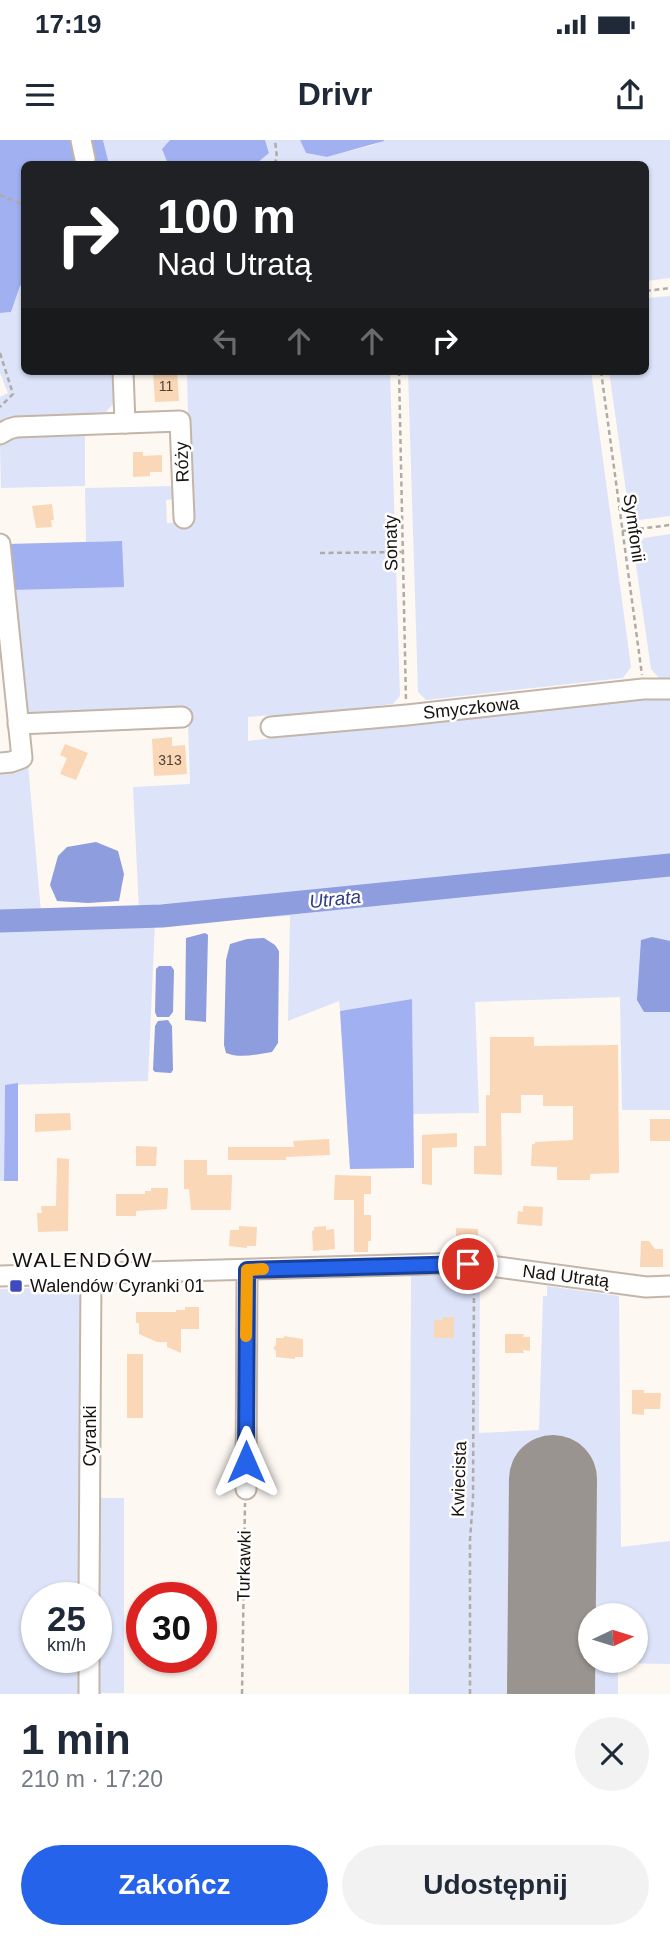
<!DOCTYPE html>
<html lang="pl">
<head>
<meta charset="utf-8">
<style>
  body { margin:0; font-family:Arial,sans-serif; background:#f2f2f3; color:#1f2937; height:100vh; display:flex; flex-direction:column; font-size:26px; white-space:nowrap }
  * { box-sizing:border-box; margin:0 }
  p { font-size:23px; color:#747a83 }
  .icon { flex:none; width:38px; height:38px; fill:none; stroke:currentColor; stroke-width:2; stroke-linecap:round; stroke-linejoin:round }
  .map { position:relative; height:1554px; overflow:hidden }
  .drawer { display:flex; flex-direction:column; background:#fff; flex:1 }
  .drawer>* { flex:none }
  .guide { position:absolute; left:21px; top:21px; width:628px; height:214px; border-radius:10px; box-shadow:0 2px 5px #0004; background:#202124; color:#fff; overflow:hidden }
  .needle { width:46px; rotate:86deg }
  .tools { position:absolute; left:578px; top:1463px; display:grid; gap:14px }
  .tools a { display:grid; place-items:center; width:70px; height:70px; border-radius:50%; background:#fff; box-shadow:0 2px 5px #0004; font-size:35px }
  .speed { position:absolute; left:21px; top:1442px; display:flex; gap:14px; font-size:35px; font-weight:700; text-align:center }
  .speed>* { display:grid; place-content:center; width:91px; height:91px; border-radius:50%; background:#fff; box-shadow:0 2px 5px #0004; line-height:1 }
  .speed small { font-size:18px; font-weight:400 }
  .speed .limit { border:10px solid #d22; background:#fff; color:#111 }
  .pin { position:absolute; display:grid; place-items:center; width:60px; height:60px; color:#fff; margin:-30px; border:4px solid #fff; border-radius:50%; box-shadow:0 2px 7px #0007 }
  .me { position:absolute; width:77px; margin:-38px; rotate:0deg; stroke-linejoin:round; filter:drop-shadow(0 0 5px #0008) }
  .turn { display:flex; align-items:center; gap:24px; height:147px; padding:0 21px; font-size:32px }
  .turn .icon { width:91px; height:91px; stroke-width:2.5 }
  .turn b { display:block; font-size:49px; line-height:60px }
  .lanes { display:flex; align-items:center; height:66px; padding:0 21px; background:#0003; justify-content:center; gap:35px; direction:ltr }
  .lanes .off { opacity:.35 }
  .round { display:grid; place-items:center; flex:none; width:74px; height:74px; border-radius:37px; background:#f2f2f3 }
  .head { display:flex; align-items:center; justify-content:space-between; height:119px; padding:0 21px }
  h1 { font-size:42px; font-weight:700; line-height:52px }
  .button { display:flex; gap:14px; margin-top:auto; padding:14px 21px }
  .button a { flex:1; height:80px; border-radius:42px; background:#2563eb; color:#fff; font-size:28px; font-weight:700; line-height:80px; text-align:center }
  .button a+a { background:#f2f2f3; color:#1f2937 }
  .status { display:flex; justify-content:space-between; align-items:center; height:49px; padding:0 35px; background:#fff; direction:ltr }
  .status svg { height:19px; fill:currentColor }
  header { display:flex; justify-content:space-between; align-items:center; height:91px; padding:0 21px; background:#fff; font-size:32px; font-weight:700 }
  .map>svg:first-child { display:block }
  .green { fill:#dde3f9; fill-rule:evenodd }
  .forest { fill:#a0b0f1 }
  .water { fill:#8d9ddd }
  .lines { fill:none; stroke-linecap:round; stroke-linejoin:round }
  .river { stroke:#8d9ddd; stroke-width:23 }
  .runway { stroke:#99948f; stroke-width:88 }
  .building { fill:#f9d7b7 }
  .minor-casing { stroke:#c3b5a8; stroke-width:23 }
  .path { stroke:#b1aba6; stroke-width:2.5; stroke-dasharray:5 3.5; stroke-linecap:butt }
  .minor { stroke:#fff; stroke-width:19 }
  .route-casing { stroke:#184099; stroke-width:18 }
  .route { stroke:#2563eb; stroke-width:12 }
  .slow { stroke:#f59e0b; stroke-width:12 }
  .poi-dot { fill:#3f4abe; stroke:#fff; stroke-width:2.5 }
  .labels { text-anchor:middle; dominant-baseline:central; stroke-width:5; stroke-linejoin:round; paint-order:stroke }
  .number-label { font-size:14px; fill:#4f4238 }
  .street-label { font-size:18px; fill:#16110d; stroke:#fff }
  .poi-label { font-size:18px; fill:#16110d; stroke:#fff; text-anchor:start }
  .water-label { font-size:19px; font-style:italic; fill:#313b86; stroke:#fff }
  .quarter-label { font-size:21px; letter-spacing:2px; fill:#16110d; stroke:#fff }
</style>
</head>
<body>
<div class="status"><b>17:19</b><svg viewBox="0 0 49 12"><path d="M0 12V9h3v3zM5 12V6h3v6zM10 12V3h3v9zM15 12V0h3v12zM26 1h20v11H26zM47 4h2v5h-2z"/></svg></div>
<header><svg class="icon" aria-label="menu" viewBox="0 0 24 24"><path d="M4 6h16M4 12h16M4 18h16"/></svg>Drivr<svg class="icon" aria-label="share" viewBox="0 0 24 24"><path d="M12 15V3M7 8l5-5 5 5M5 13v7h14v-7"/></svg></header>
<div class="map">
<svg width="670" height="1554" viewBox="0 0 670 1554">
  <rect width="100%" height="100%" fill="#fef8f3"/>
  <g class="green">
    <path d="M103,0H170L162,9L168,24H109Z"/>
    <path d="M265,0H300L306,13L327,17L373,5L384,0H670V138L646,141V24H256L269,13Z"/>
    <path d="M24,144V231H115L117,260L103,275L19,280L0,283V257L8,253L0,233V173L11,172L20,146Z"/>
    <path d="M670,156V376L639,380L629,372L609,231H646V158Z"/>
    <path d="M187,231H390L400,556L393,564L276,578L272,575L248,577V601L590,560L670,556V970H622L620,857L475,862L479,973L413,974L412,859L340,871L339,861L288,881L290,776L155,782L148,941L5,945L4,1041H0V626L28,624L41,772L139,770L133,647L190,644L188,583L24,579L11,450L121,401L86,402L85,348L174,346L175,359L166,360L167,383L190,382Z"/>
    <path d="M408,231H591L631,527L623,538L426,560L418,552Z"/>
    <path d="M85,291V346L1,348L0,305L9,295Z"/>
    <path d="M670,394V538H659L651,529L634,411L644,398Z"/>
    <path d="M480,1135L479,1293L539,1290L543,1156H547V1146L619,1156L621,1407L670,1401V1524L618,1523V1554H409L411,1136ZM590,1475H635V1521H590Z"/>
    <path d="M76,1147L81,1158L83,1458H37V1517H82V1554H0V1149Z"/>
    <path d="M100,1358H124V1553H98Z"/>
  </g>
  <g class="forest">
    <path d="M0,0H103L109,24H24V144L20,146L11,172L0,173Z"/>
    <path d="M170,0H265L269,13L256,24H168L162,9Z"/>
    <path d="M300,0H384V1L327,17L306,13Z"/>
    <path d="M122,401L124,447L11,450L7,404Z"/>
    <path d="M412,859L414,1028L350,1029L340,871Z"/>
    <path d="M18,943V1041H4L5,945Z"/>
  </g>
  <g class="water">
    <path d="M96,702L118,711L124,734L119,761L88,763L57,761L50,745L58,716L67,707Z"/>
    <path d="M205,793L208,795L206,882L185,880L186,798Z"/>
    <path d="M652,797L670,801V872H644L637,860L641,800Z"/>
    <path d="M264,798L275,805L279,811L278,903L272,912C257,914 241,919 226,913L224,905L226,820L230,804L247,799Z"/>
    <path d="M159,826H171L174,830L173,872L169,877H157L155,872L156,829Z"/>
    <path d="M168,880L172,886L173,930L171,933L155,932L153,930L155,886L158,881Z"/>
  </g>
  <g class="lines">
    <path class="river" d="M0,781L162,776L670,725"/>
    <path class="runway" d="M551,1554L553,1339"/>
  </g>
  <g class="building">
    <path d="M153,231H177L179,261L155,262Z"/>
    <path d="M133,312H143V316L162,315V332H150V336L133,337Z"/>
    <path d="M52,364L54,380H51L52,387L36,388L32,366Z"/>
    <path d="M172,597V606L185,605L187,634L154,636L152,599Z"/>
    <path d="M65,604L88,613L76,640L60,634L67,618L60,615Z"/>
    <path d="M490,897H534V906L618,905L619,1033L590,1034V1040H557V1027L531,1026L532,1004H535V1002L573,1000V966H543V955H521V973H501L502,1035L474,1034V1006H486V955H490Z"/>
    <path d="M70,973L71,990L35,992V974Z"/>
    <rect x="650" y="979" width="20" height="22"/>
    <path d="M457,993V1007L432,1008V1045L422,1044V995Z"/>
    <path d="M329,999L330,1015L286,1017V1020H228V1007H294L293,1001Z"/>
    <path d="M136,1006L157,1007L156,1026H136Z"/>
    <path d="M57,1018L69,1019L68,1091L38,1092L37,1073H42L41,1066H56Z"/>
    <path d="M184,1020H207V1035H232L231,1070H191L189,1049H184Z"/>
    <path d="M335,1035L371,1036V1054H364V1075H371V1101H368V1112H354V1060H334Z"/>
    <path d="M151,1048H168L167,1069L136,1071V1076H116V1054H145V1051H151Z"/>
    <path d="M523,1066L543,1067L542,1086L517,1084L518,1071L523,1072Z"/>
    <path d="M239,1086L257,1087L256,1106H247V1108L229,1106L230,1090H239Z"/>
    <path d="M326,1086V1090L334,1089L335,1109L313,1111L312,1091L314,1090V1087Z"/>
    <path d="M456,1088L478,1089V1102H456Z"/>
    <path d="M641,1101H649L655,1109H663V1127H640Z"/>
    <path d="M185,1167H199V1189H181V1213L167,1207V1202H157L139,1194V1183H136V1172H176V1170H185Z"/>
    <path d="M443,1177H454V1198H434V1180H443Z"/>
    <path d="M505,1194H524L523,1197H530V1211L523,1210L524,1213H505Z"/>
    <path d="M284,1196L303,1199V1217H295V1219L276,1217V1211L273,1208L276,1205V1198H284Z"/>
    <rect x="127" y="1214" width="16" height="64"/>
    <path d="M632,1250H644V1253H661L660,1269H644V1275L632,1274Z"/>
  </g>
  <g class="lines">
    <defs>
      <g id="minor">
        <path d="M81,0L85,19"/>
        <path d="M123,231L125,283"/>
        <path d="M0,294L9,289L16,287L180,281L184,378"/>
        <path d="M0,404L22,618L11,622L0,623"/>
        <path d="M18,584L182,577"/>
        <path d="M271,587L407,575L643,549H670"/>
        <path d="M0,1136L468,1123L646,1147L670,1146"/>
        <path d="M246,1349L247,1130"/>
        <path d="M89,1458L91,1134"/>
        <path d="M89,1554V1517"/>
      </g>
    </defs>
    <use href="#minor" class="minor-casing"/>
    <g class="path">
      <path d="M274,24L277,18L275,0"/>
      <path d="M0,55L24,65"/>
      <path d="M646,151L670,148"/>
      <path d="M0,213L13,254L0,267"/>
      <path d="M399,231L406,561"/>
      <path d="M601,231L642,535"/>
      <path d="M622,391L670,385"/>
      <path d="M320,413L403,412"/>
      <path d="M242,1554L245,1363"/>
      <path d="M470,1554V1400L473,1359L474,1138"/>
    </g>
    <use href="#minor" class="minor"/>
  </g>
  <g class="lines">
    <defs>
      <path id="route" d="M246,1322L247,1130L468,1124"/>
    </defs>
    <use href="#route" class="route-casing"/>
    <use href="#route" class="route"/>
    <path class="slow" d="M246,1196L247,1130L263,1129"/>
  </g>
  <rect class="poi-dot" x="9" y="1139" width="14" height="14" rx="3.5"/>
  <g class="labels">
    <g class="number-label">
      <text x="166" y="246">11</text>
      <text x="170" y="620">313</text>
    </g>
    <g class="street-label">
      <text transform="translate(182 322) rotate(-92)">Róży</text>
      <text transform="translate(634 388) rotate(82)">Symfonii</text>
      <text transform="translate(391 403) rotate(-91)">Sonaty</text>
      <text transform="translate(471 568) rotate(-6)">Smyczkowa</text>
      <text transform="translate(566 1136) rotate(7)">Nad Utratą</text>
      <text transform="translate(90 1296) rotate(-90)">Cyranki</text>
      <text transform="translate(459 1339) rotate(-88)">Kwiecista</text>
      <text transform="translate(244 1426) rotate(-89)">Turkawki</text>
    </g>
    <g class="poi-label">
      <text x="30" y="1146">Walendów Cyranki 01</text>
    </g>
    <g class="water-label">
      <text transform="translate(335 759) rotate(-6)">Utrata</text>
    </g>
    <g class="quarter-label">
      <text x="83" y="1119">WALENDÓW</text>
    </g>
  </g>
</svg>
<div class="tools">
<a><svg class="needle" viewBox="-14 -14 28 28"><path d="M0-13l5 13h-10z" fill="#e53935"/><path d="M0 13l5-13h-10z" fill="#747a83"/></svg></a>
</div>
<div class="speed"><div>25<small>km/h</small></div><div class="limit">30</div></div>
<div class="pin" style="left:468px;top:1124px;background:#d93025"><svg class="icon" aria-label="arrive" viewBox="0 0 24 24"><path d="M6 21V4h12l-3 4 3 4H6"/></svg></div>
<svg class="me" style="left:246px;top:1322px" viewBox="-20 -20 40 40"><path d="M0-17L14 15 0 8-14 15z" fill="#2563eb" stroke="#fff" stroke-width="4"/></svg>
<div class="guide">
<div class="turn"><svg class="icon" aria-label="right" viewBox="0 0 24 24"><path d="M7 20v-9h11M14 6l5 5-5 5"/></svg><div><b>100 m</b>Nad Utratą</div></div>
<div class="lanes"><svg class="icon off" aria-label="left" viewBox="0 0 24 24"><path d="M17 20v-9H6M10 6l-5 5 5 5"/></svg><svg class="icon off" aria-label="ahead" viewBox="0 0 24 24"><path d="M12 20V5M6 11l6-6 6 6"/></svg><svg class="icon off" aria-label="ahead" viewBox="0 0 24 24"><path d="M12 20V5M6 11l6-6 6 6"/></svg><svg class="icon" aria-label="right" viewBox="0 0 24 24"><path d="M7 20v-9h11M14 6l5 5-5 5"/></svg></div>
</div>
</div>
<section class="drawer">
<div class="head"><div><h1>1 min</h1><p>210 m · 17:20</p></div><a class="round"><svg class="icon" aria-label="close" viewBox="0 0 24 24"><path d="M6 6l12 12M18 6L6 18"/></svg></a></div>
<div class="button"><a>Zakończ</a><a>Udostępnij</a></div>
</section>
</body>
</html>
